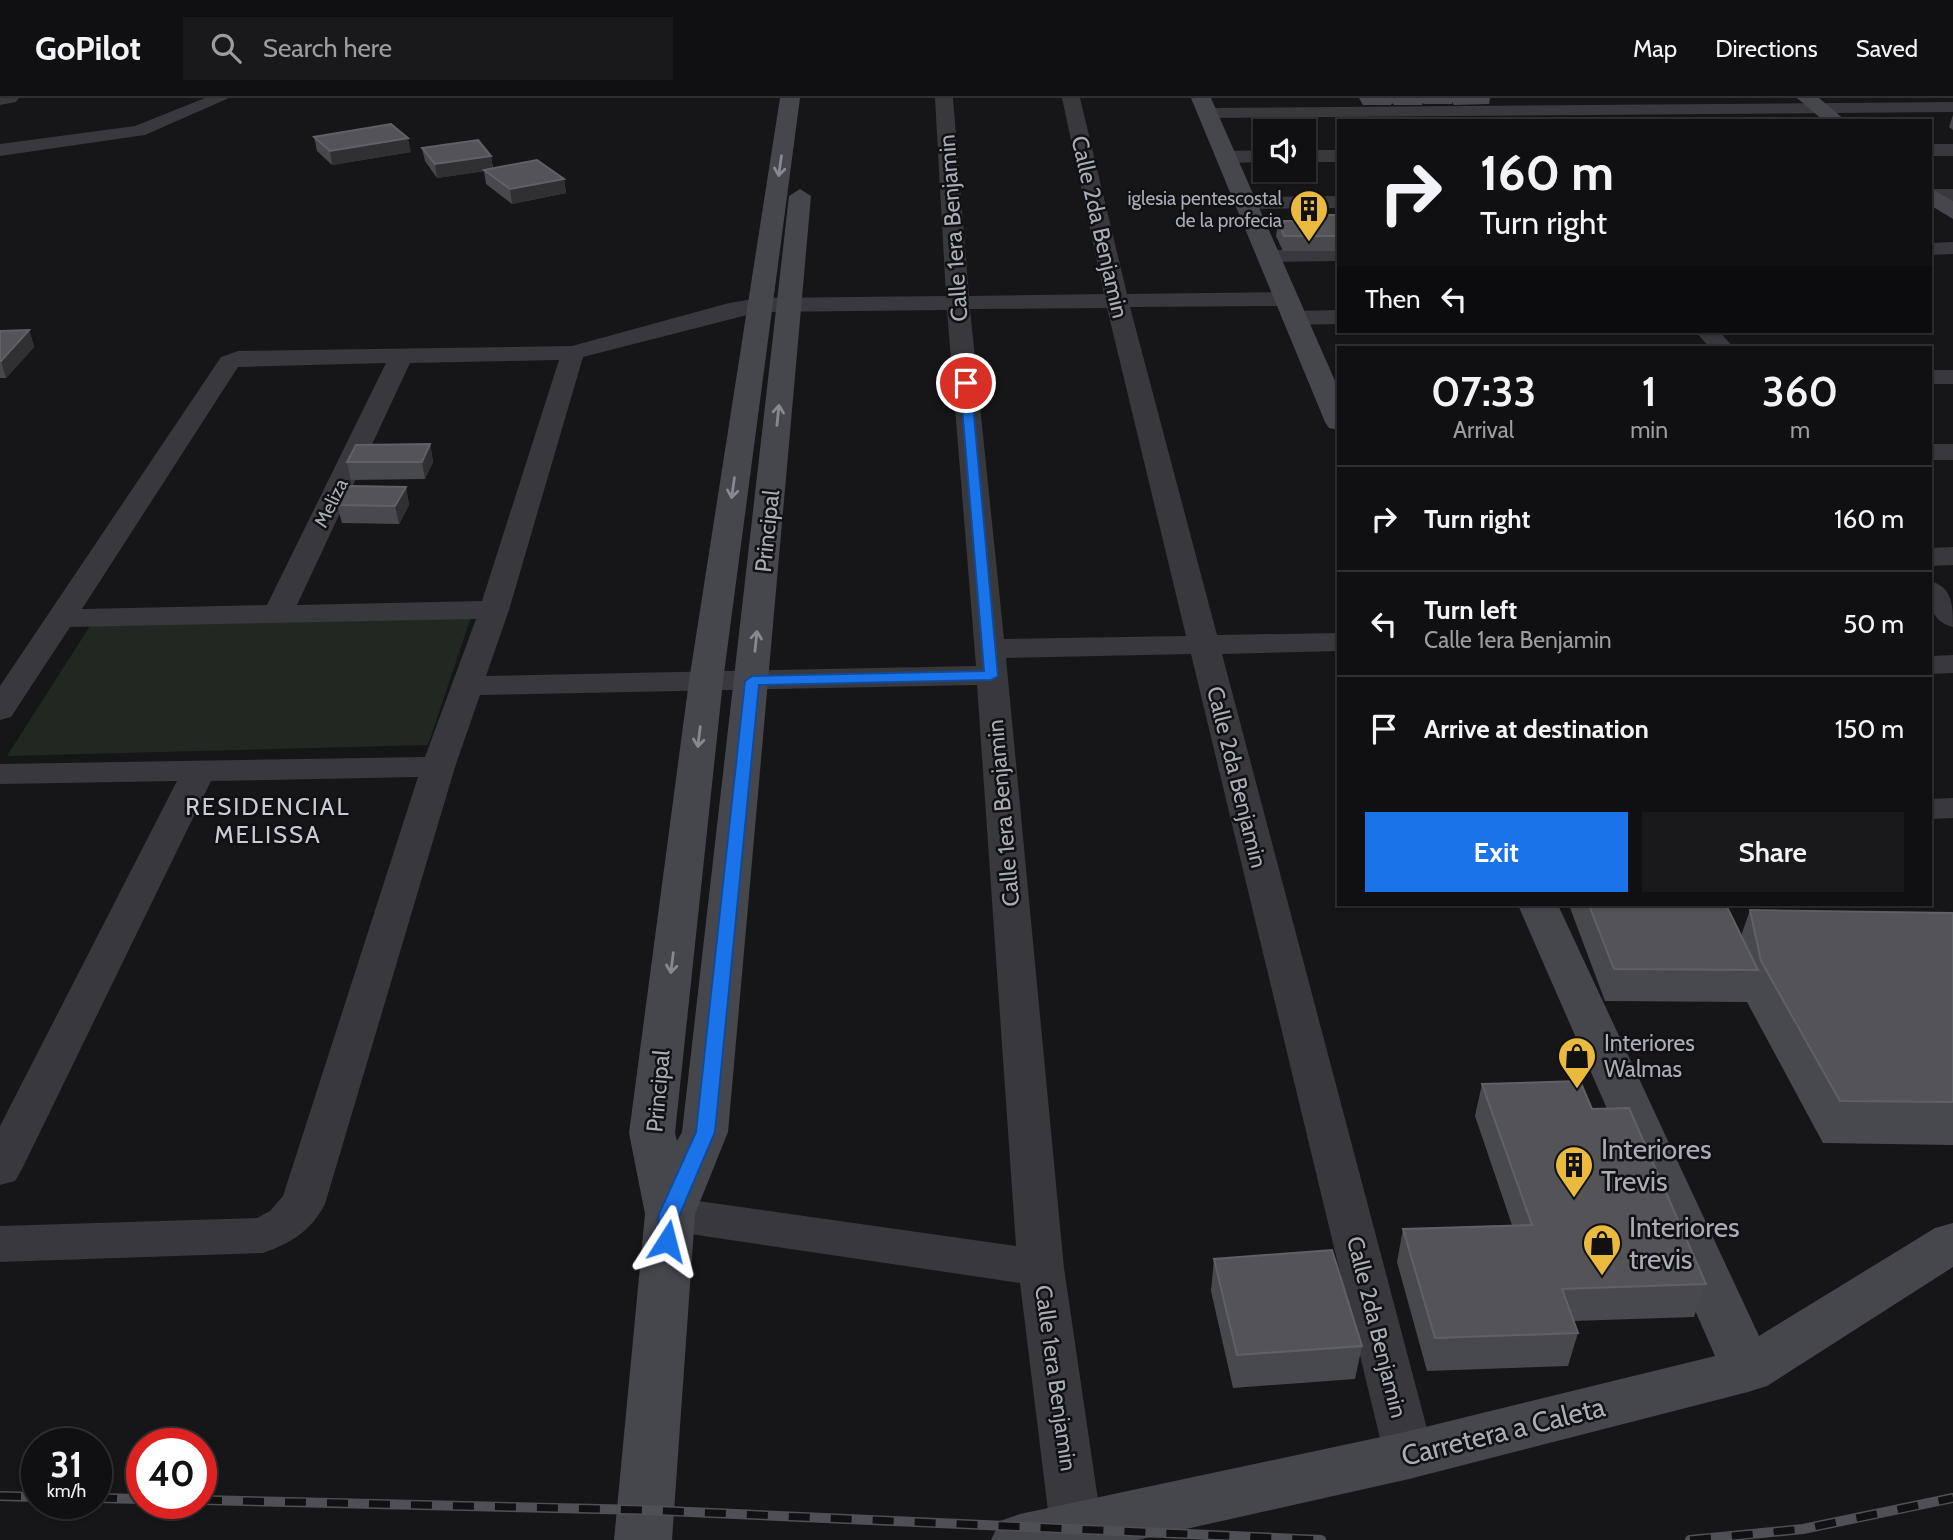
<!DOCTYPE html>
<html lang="en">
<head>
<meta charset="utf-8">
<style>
  body { margin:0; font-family:Cabin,sans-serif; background:#19191b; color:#f1f3f6; height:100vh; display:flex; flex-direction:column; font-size:26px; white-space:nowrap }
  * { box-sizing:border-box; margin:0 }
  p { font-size:23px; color:#9c9d9f }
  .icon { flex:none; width:38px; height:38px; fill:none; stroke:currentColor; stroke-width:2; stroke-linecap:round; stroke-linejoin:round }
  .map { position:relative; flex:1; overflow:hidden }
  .panel { position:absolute; left:1337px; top:248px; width:595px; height:560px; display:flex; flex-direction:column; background:#101012; border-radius:0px; box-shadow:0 2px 5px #0004,0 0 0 2px #303032 }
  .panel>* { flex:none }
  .guide { position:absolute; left:1337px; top:21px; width:595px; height:214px; border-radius:0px; box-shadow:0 2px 5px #0004,0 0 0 2px #303032; background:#101012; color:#f1f3f6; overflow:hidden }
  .buttons { position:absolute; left:1253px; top:21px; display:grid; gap:14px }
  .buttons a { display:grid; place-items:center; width:63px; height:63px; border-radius:0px; background:#101012; box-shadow:0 2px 5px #0004,0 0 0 2px #303032; font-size:35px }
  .speed { position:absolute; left:21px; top:1330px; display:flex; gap:14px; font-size:35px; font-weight:700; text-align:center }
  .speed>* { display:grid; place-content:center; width:91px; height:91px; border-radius:50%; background:#101012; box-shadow:0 2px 5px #0004,0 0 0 2px #303032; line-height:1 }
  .speed small { font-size:18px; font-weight:400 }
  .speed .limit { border:10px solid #d22; background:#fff; color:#111 }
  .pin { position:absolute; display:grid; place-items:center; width:60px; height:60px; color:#fff; margin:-30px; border:4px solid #fff; border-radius:50%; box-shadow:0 2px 7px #0007 }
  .me { position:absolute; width:77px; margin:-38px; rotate:9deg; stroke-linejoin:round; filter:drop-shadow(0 0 5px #0008) }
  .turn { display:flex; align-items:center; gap:24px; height:147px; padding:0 28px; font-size:32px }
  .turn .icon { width:91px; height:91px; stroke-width:2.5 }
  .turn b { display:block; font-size:49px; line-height:60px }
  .then { display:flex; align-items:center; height:66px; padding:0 28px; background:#0003; gap:14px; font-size:26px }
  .eta { display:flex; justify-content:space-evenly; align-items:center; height:119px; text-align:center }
  .eta b { font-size:42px; font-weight:600; line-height:49px }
  .action { display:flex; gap:14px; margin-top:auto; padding:14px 28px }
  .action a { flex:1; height:80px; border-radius:0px; background:#1a73e8; color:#fff; font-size:28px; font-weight:600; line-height:80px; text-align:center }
  .action a+a { background:#19191b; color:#f1f3f6 }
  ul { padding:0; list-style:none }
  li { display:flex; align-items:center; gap:21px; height:105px; padding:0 28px; border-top:2px solid #303032 }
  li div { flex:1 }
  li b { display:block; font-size:26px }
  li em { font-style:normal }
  header { display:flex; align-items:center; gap:42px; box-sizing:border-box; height:98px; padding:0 35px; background:#101012; border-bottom:2px solid #303032 }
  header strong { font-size:33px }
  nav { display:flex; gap:38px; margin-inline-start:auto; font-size:24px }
  .search { width:490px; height:63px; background:#19191b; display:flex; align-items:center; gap:18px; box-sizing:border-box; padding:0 24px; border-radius:0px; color:#9c9d9f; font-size:26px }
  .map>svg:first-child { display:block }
  .green { fill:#212822 }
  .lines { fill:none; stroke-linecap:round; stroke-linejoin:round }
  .street { fill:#38383d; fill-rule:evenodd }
  .secondary { fill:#46474d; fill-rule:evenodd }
  .rail-casing { stroke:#4f5056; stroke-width:10 }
  .rail { stroke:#111113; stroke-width:7; stroke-dasharray:21; stroke-linecap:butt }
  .wall { fill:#48494d }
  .shaded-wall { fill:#303033 }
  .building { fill:#535358; stroke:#606167; stroke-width:2 }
  .oneway { stroke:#868992 }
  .route { fill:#1a73e8; stroke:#114b97; stroke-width:2 }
  .labels { text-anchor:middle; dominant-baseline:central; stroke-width:5; stroke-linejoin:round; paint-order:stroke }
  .far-poi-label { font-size:19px; fill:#a9adb7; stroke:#111113; text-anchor:end }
  .far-street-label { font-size:19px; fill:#a9adb7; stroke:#111113 }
  .street-label { font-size:23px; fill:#a9adb7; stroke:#111113 }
  .poi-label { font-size:23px; fill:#a9adb7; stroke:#111113; text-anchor:start }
  .neighbourhood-label { font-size:24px; letter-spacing:2px; fill:#caccd4; stroke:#111113 }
  .near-poi-label { font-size:28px; fill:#a9adb7; stroke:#111113; text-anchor:start }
  .near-street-label { font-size:28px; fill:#a9adb7; stroke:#111113 }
</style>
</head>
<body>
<header>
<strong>GoPilot</strong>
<div class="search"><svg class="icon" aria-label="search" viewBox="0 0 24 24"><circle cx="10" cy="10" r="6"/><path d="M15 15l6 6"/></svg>Search here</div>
<nav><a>Map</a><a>Directions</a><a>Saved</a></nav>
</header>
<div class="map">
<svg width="1953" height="1442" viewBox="0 0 1953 1442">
  <rect width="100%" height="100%" fill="#161618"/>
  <path class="green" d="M471,519L428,647L7,658L90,528Z"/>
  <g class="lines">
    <g class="street">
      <path d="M0,0H19L16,4L0,7Z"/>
      <path d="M205,0H229L145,37L0,58V46L135,28Z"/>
      <path d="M935,0H953L969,198L1104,196L1062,0H1080L1127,196L1286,194L1297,201L1286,208L1130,209L1217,537L1339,535V553L1222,556L1434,1357L1427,1373L1409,1379L1391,1373L1384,1357L1191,556L1006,560L1064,1170L1102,1429L1096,1442H1056L1050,1429L1020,1185L670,1133L654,1128L648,1116L654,1104L670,1099L1016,1148L977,587L480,597L455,669L325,1106C311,1133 291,1145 263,1155L0,1164V1128L257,1120L270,1113L283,1098L418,679L211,683L22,1071L15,1083L0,1087V1028L177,683L0,686V666L425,659L476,521L70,529L11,619L0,622V588L221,259L238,253L572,248L729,205L759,200L946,198ZM1107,210L1186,538L1004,541L970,211ZM947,212L976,568L486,578L509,512L583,259L759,214ZM559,262L482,503L297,507L410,265ZM386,265L267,507L82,511L238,269Z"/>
      <path d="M1953,4V14L1208,20L1199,15L1208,10Z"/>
      <rect x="1930" y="46" width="23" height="12"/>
      <path d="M1265,52V64L1227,65L1218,59L1227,53Z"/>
      <rect x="1304" y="52" width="35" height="12"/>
      <rect x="1930" y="91" width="23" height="12"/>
      <path d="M1339,98V110L1247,111L1237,105L1247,99Z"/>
      <path d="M1953,144V156L1930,157V145Z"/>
      <path d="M1339,151V163L1268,164L1257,158L1268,152Z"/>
      <path d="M1339,212V226L1293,227L1282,220L1293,213Z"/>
      <path d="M1695,233H1719L1734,250H1710Z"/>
      <rect x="1930" y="272" width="23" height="14"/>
      <rect x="1930" y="346" width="23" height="16"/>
      <path d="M1953,449V467L1930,468V450Z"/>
      <path d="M1930,483C1953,489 1953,508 1953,529C1929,523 1930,504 1930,483Z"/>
      <path d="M1953,557V575L1930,576V558Z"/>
      <path d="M1953,700V720L1930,721V701Z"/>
    </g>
    <g class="secondary">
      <path d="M780,0H800L723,583L675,1035L677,1043L682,1034L789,98L800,91L811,98L728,1034L695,1116L672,1442H614L645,1116L629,1035L689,583Z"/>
      <path d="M1191,0H1211L1339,292V332L1329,330L1325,324Z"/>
      <path d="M1797,0H1819L1846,23H1824Z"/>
      <path d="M1930,90L1953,103V121L1930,107Z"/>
      <path d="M1518,807H1558L1759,1238L1935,1130L1953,1125V1169L1767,1288L1748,1294L1409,1381L1137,1442H991L1000,1423L1020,1416L1409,1333L1715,1258Z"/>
    </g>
    <defs>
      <g id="rail">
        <path d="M0,1398L37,1399"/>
        <path d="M96,1400L142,1401"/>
        <path d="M201,1402L645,1412L1321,1442"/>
        <path d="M1690,1442L1803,1431L1953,1400"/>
      </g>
    </defs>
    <use href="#rail" class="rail-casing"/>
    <use href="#rail" class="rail"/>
  </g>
  <g class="wall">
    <path d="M1359,0H1490L1489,6L1454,7L1452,4V6H1424L1423,5L1422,7H1394L1392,5L1391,7H1363Z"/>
    <path d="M1953,17V32L1949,29Z"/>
    <path d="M314,39L411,54L332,67L317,53Z"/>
    <path d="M422,50L491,58L493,70L564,81L566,95L512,106L486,86L484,73L437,80L425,63Z"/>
    <path d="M1307,117H1339V153H1283L1276,138L1278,123H1306Z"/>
    <path d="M29,232L34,249L6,280H0V233Z"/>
    <path d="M430,346L433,364L425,381L351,382L347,364Z"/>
    <path d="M406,389L409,407L399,426L342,425L337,407Z"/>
    <path d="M1569,807H1726L1741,838L1750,812L1953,815V1047L1823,1045L1747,904L1605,903Z"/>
    <path d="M1482,986L1592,1011L1706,1186L1694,1219L1573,1223L1578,1235L1568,1268L1427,1273L1397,1164L1403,1131L1512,1127L1475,1018Z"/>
    <path d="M1214,1161L1362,1248L1355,1281L1233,1290L1211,1193Z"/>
  </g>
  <g class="shaded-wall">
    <path d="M408,40L411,54L332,67L330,53Z"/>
    <path d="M491,58L493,72L437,80L435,66Z"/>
    <path d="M564,81L566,95L512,106L510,91Z"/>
    <path d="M29,232L34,249L6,280L1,263Z"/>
    <path d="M430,346L433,364L425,381L422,364Z"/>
    <path d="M406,389L409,407L399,426L395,408Z"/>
  </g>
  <g class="building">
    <path d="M391,26L408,40L330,53L314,39Z"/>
    <path d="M478,42L491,58L435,66L422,50Z"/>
    <path d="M537,62L564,81L510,91L484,72Z"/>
    <path d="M1307,117H1339V138H1284L1278,123H1309Z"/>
    <path d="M29,232L1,263H0V233Z"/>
    <path d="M430,346L422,364H347L356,347Z"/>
    <path d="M349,388L406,389L395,408L337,407Z"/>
    <path d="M1589,807H1726L1758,872L1614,871Z"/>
    <path d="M1750,812L1953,815V1004L1840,1003L1761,863Z"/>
    <path d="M1580,983L1592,1011L1629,1010L1706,1186L1562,1191L1578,1235L1435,1240L1403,1131L1532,1127L1482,986Z"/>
    <path d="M1332,1152L1362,1248L1237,1257L1214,1161Z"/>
  </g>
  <defs><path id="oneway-shaft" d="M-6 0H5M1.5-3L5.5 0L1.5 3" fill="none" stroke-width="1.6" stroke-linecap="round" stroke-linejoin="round" transform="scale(1.75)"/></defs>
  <g class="oneway">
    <use href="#oneway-shaft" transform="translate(780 68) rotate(98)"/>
    <use href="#oneway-shaft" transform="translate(778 317) rotate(-84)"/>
    <use href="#oneway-shaft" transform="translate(733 390) rotate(98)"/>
    <use href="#oneway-shaft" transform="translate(756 543) rotate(-84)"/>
    <use href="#oneway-shaft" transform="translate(699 639) rotate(97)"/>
    <use href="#oneway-shaft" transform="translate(672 865) rotate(97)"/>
  </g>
  <path class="route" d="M966,282L971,285L998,578L991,582L759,587L715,1034L680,1116L675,1148H660L657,1143L659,1116L696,1034L745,583L752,578L984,573L960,285Z"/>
  <defs>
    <symbol id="building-pin" viewBox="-11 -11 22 30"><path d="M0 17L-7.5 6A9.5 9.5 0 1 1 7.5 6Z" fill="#e9ba3e" stroke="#111113"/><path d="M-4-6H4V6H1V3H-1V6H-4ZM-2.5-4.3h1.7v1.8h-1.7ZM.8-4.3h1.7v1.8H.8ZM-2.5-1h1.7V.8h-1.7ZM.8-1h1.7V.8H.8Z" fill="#111"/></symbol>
    <symbol id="shop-pin" viewBox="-11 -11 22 30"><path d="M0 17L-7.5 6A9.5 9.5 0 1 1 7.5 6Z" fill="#e9ba3e" stroke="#111113"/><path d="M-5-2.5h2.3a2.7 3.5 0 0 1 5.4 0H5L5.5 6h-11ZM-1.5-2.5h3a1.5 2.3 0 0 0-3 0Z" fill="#111"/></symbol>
  </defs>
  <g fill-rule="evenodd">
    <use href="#building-pin" x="1287" y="89" width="44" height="60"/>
    <use href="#shop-pin" x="1555" y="936" width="44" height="60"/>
    <use href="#building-pin" x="1552" y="1045" width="44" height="60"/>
    <use href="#shop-pin" x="1580" y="1123" width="44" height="60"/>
  </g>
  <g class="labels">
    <g class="far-poi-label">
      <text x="1282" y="100">iglesia pentescostal<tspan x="1282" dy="22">de la profecia</tspan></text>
    </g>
    <g class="far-street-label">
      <text transform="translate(331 405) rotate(-64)">Meliza</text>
    </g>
    <g class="street-label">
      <text transform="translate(1100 129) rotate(77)">Calle 2da Benjamin</text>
      <text transform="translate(953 130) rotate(-94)">Calle 1era Benjamin</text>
      <text transform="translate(767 433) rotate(-84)">Principal</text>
      <text transform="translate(1237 679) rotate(76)">Calle 2da Benjamin</text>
      <text transform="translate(1003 715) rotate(-95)">Calle 1era Benjamin</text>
      <text transform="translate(658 993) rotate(-85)">Principal</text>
      <text transform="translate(1377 1229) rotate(76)">Calle 2da Benjamin</text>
      <text transform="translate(1056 1280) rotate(82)">Calle 1era Benjamin</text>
    </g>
    <g class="poi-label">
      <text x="1604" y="945">Interiores<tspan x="1604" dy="26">Walmas</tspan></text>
    </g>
    <g class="neighbourhood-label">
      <text x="268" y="708">RESIDENCIAL<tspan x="268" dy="28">MELISSA</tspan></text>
    </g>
    <g class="near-poi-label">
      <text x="1601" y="1051">Interiores<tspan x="1601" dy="32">Trevis</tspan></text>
      <text x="1629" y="1129">Interiores<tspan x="1629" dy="32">trevis</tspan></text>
    </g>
    <g class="near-street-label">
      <text transform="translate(1503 1333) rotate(-14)">Carretera a Caleta</text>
    </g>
  </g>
</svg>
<div class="buttons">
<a><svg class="icon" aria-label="sound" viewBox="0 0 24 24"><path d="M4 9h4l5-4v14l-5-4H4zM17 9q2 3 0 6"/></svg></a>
</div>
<div class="speed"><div>31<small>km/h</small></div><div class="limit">40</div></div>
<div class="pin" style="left:966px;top:285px;background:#d93025"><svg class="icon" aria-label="arrive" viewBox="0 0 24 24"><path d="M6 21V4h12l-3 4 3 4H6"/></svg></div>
<svg class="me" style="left:667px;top:1143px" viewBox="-20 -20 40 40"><path d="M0-17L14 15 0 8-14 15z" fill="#1a73e8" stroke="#fff" stroke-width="4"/></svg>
<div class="guide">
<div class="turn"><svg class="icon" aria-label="right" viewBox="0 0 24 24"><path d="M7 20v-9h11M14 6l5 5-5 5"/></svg><div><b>160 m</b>Turn right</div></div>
<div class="then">Then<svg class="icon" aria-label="left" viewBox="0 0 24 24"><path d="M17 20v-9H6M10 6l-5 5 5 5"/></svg></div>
</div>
<section class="panel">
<div class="eta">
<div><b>07:33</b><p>Arrival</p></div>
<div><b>1</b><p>min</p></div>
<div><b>360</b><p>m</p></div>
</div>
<ul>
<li><svg class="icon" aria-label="right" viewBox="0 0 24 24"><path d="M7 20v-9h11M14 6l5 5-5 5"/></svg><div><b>Turn right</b></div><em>160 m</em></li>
<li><svg class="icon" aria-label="left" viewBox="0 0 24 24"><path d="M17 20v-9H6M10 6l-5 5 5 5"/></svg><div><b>Turn left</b><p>Calle 1era Benjamin</p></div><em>50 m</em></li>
<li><svg class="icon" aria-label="arrive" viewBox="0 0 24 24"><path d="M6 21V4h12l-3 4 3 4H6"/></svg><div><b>Arrive at destination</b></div><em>150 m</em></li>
</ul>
<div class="action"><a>Exit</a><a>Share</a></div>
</section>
</div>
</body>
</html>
